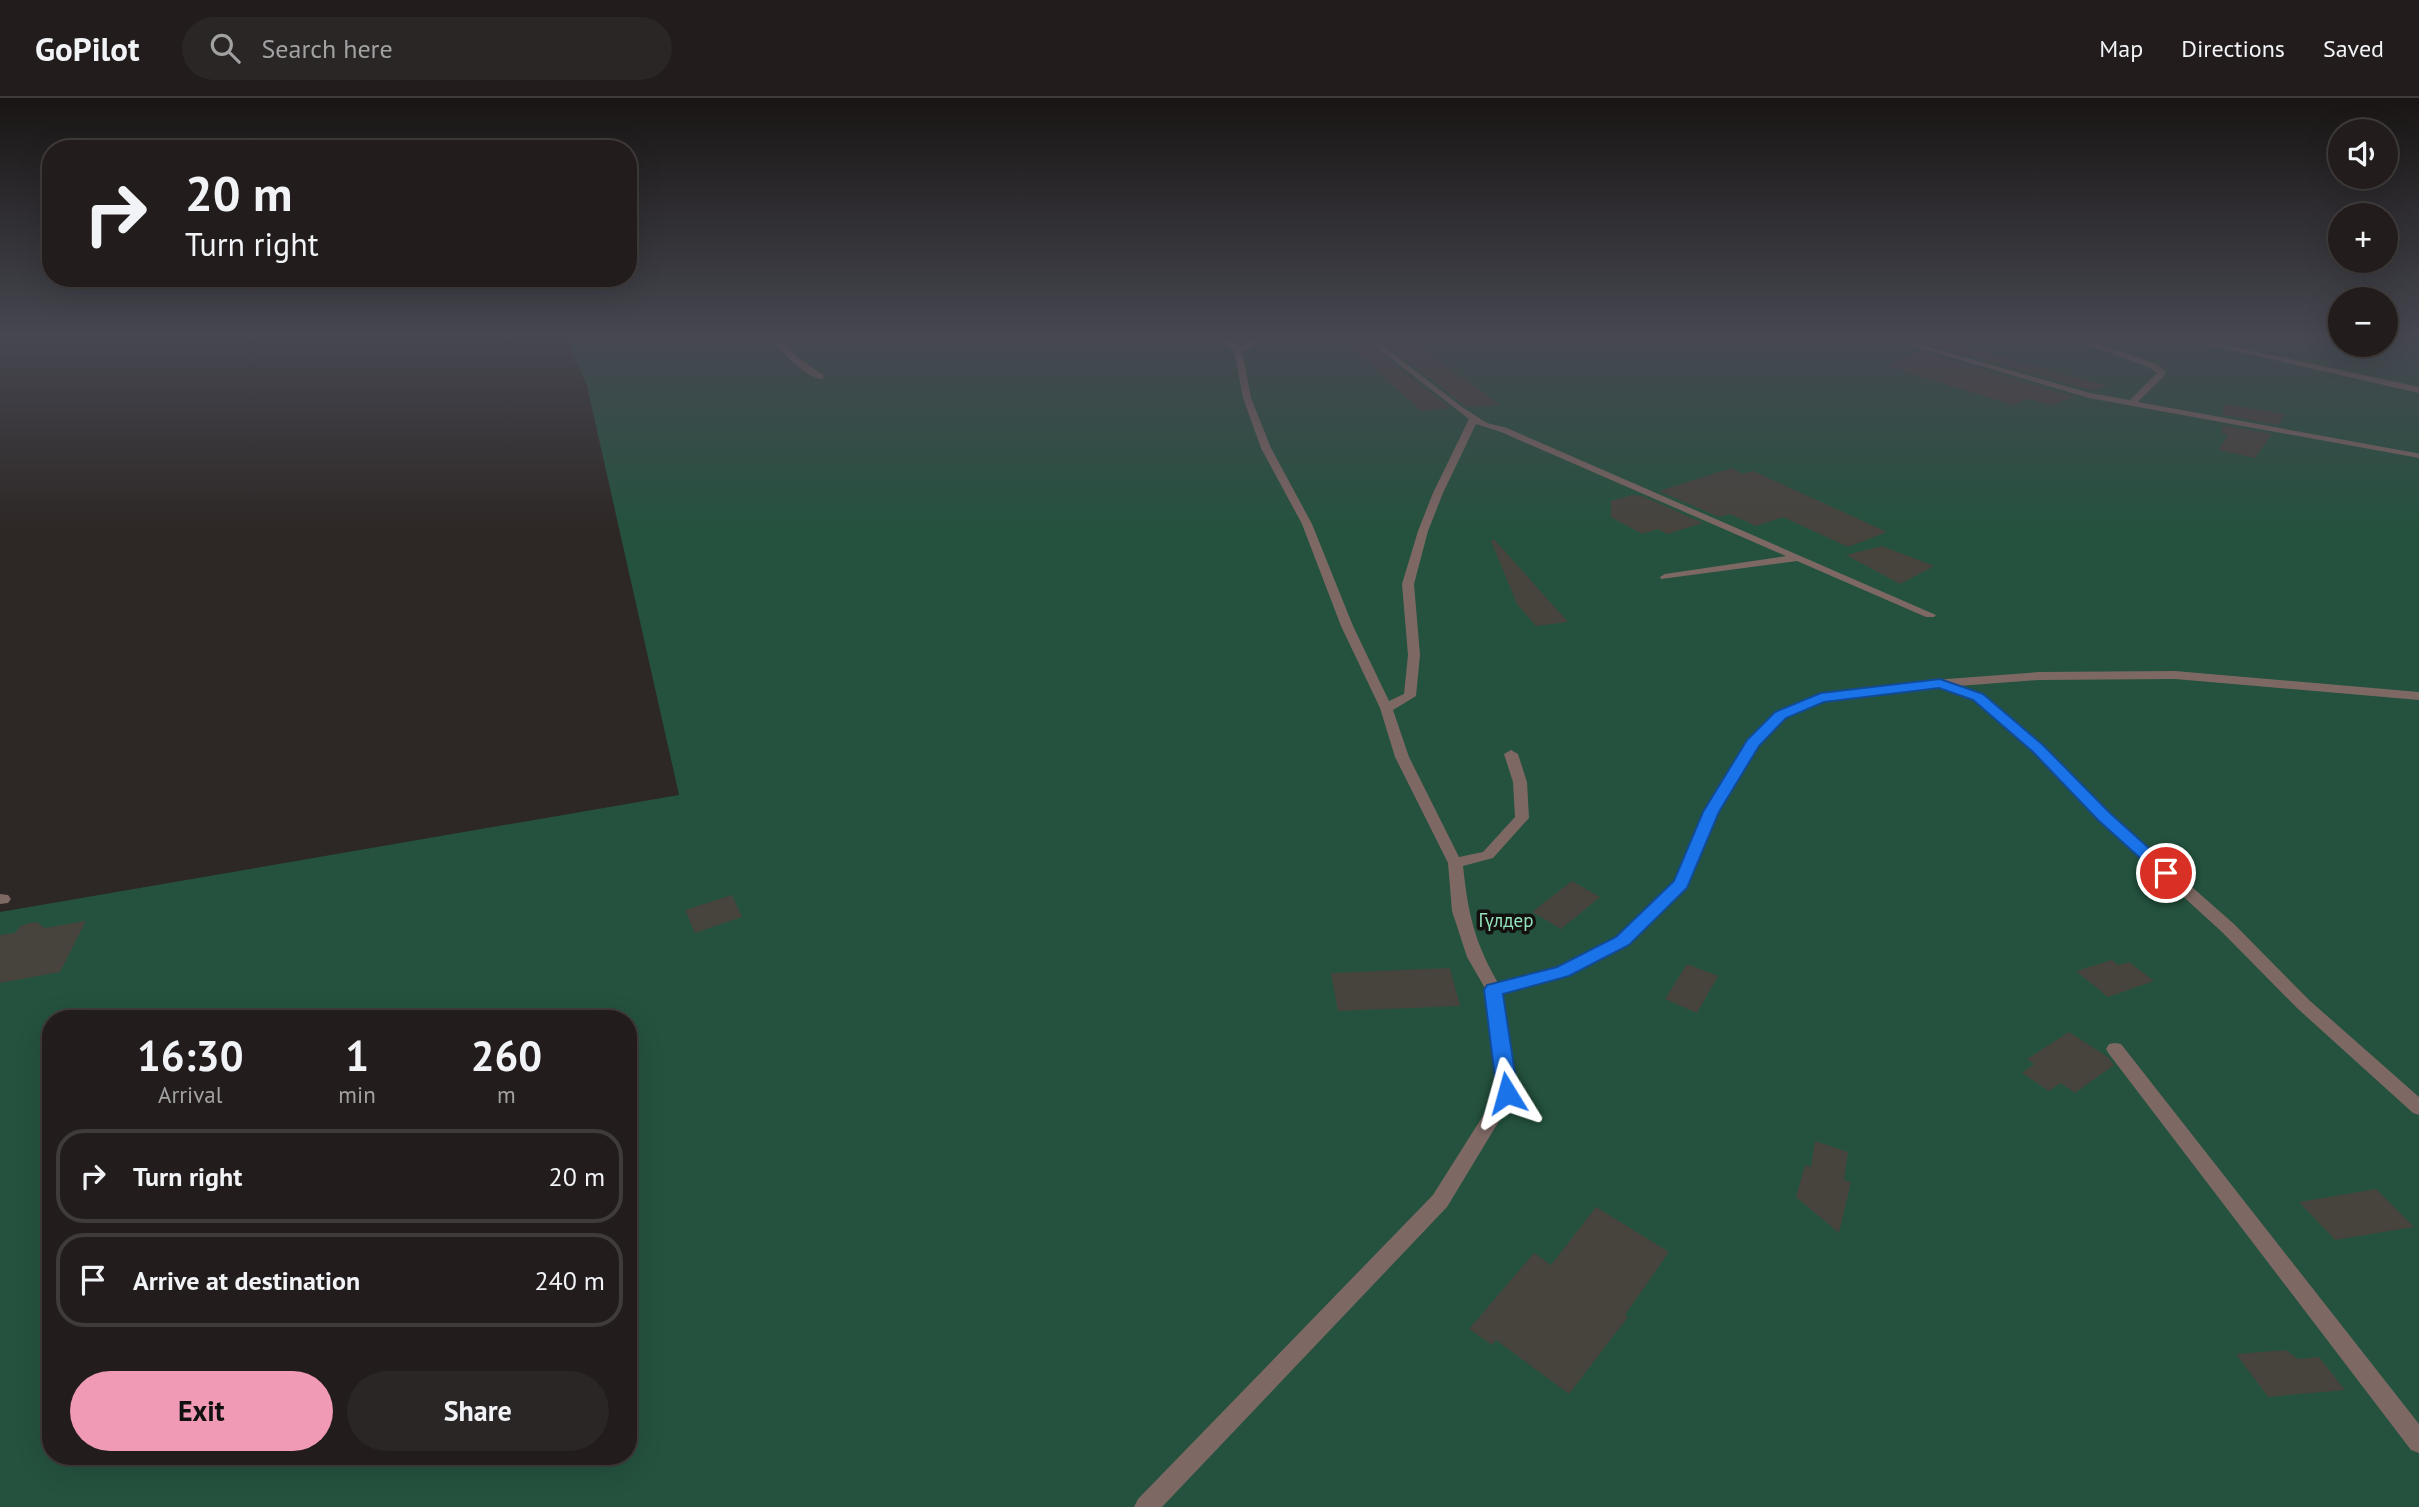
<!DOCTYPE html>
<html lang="en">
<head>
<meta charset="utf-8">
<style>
  body { margin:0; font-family:"PT Sans",sans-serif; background:#2a2625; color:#f1f3f6; height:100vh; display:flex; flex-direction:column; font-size:26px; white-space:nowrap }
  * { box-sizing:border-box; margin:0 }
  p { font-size:23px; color:#a2a2a3 }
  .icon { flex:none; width:38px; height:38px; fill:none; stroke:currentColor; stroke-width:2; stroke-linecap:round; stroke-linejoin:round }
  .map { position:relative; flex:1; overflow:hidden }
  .drawer { position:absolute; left:42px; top:912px; width:595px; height:455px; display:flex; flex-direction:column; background:#221d1c; border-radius:28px; box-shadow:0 7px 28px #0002,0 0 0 2px #3f3b3b }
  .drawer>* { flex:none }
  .banner { position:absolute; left:42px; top:42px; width:595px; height:147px; border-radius:28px; box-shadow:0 7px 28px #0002,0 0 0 2px #3f3b3b; background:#221d1c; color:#f1f3f6; overflow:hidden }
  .controls { position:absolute; left:2328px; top:21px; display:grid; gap:14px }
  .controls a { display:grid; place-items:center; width:70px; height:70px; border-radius:50%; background:#221d1c; box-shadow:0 7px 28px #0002,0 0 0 2px #3f3b3b; font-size:35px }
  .pin { position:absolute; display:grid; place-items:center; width:60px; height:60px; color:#fff; margin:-30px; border:4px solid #fff; border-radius:50%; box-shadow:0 2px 7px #0007 }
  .me { position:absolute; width:77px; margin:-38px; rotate:352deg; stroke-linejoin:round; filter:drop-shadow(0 0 5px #0008) }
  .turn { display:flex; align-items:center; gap:24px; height:147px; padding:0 28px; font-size:32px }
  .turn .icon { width:91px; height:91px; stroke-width:2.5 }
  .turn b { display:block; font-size:49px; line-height:60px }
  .eta { display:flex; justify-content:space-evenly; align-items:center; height:119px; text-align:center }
  .eta b { font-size:42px; font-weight:700; line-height:49px }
  .action { display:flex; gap:14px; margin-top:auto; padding:14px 28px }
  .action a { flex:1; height:80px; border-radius:42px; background:#f09ab5; color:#111; font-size:28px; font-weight:700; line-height:80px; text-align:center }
  .action a+a { background:#2a2625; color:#f1f3f6 }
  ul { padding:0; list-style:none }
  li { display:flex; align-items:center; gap:21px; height:94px; margin:0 14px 10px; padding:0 14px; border:4px solid #3f3b3b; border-radius:28px }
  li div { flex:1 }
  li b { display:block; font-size:26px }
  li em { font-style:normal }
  header { display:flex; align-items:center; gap:42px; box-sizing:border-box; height:98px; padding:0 35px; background:#221d1c; border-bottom:2px solid #3f3b3b }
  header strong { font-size:33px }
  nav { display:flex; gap:38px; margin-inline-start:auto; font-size:24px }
  .search { width:490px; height:63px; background:#2a2625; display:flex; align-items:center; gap:18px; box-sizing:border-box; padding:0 24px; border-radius:38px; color:#a2a2a3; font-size:26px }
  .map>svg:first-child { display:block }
  .green { fill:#24523e; fill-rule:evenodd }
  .building { fill:#47443e }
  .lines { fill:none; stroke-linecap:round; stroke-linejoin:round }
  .street { fill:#7e6864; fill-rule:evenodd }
  .route { fill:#1a73e8; stroke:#114b97; stroke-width:2 }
  .labels { text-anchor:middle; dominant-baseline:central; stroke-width:7; stroke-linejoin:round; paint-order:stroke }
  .park-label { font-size:19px; fill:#93e3bc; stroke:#13100f }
</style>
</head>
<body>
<header>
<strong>GoPilot</strong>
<div class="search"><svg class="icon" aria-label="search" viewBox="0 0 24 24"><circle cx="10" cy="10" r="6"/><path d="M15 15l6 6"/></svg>Search here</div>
<nav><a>Map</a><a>Directions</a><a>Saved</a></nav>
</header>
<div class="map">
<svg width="2419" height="1409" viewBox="0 0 2419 1409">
  <rect width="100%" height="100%" fill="#2d2725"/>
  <path class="green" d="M565,237H2340V247H2385V237H2419V1409H0V814L679,697L587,288ZM51,920H628V1358H51Z"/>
  <g class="building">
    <path d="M1409,240L1450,270L1500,307L1467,309L1381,243Z"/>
    <path d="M1943,244L2006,260L2108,288L2091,292L1934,248Z"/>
    <path d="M1367,245L1451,310L1421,313L1352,250H1356L1352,247Z"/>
    <path d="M1921,253L2075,299L2051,307L2028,301L2013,307L1887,268Z"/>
    <path d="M2224,306L2285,316L2278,327L2223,317Z"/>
    <path d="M2222,327L2272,336L2255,360L2218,352L2228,337L2222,335Z"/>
    <path d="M1732,370L1742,376L1753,373L1887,434L1848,449L1783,419L1756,428L1730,416L1719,419L1659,393Z"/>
    <path d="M1633,397L1642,398L1703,425L1667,436L1658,431L1642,436L1611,419V403Z"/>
    <path d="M1494,441L1568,524L1536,528L1517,506L1491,443Z"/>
    <path d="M1882,448L1934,468L1900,486L1846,457Z"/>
    <path d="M1572,783L1600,799L1561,831L1532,814Z"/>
    <path d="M732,797L742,819L695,835L685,812Z"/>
    <path d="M86,823L60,874L0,885V837L15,835L19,829L29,825L37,824L45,830Z"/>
    <path d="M2112,862L2118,867L2129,864L2154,883L2108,899L2076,873Z"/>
    <path d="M1687,866L1718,878L1697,915L1665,901Z"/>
    <path d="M1450,870L1460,908L1338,913L1331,875Z"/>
    <path d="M2069,934L2108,959L2114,967L2075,995L2061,985L2049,993L2022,975L2034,966L2027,961Z"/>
    <path d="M1815,1043L1848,1054L1844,1082L1851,1084L1839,1135L1796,1099L1805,1067L1811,1069Z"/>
    <path d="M2376,1091L2414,1129L2335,1142L2299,1104Z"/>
    <path d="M1596,1109L1669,1154L1625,1217L1628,1219L1569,1296L1496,1242L1492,1247L1469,1231L1534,1155L1551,1167Z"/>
    <path d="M2286,1252L2298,1261L2319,1259L2345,1292L2268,1299L2236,1256Z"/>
  </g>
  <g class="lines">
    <g class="street">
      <path d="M767,237H775L799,260L823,277V281C806,281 778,250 767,237Z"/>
      <path d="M1212,237H1221L1239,248L1261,237H1270L1248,252L1242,253L1251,300L1271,350L1312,426L1353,528L1389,603L1404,596L1408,557L1402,486L1418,433L1433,395L1469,321L1361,237H1369L1462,309L1487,325L1507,330L1936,517L1934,519H1926L1797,463L1661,481L1660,479L1665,476L1786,458L1501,334L1476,326L1443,395L1428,433L1414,486L1420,557L1416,598L1393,612L1409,659L1459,759L1483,754L1515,719L1513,684L1504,656L1511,652L1518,656L1527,684L1529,720L1493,760L1463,768C1468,815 1474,843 1498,885L1557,870L1617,839L1674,784L1704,714L1748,642L1776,614L1817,597L1920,583L2039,574L2175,573L2419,594V602L2175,581L2039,582L1958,588L1982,596L2043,647L2109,716L2234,826L2309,902L2419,999V1017L2413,1015L2297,910L2222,834L2099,722L2033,653L1974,602L1942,589L1824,603L1786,620L1758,647L1718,714L1686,789L1629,847L1568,878L1503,896L1516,995L1447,1109L1162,1409H1134L1138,1401L1433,1097L1498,994L1486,892L1467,859L1452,813L1448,765L1395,659L1380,610L1341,528L1302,426L1261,350L1243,300L1234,252Z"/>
      <path d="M1876,237H1887L2090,295L2130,302L2157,275L2150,270L2062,237H2073L2156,266L2165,273V277L2138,304L2416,355L2419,356V360L2089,300Z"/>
      <path d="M2165,237H2178L2419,289V295Z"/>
      <path d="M0,796L8,797L11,801L8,805L0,806Z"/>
      <path d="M2115,945L2121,946L2419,1326V1355L2411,1352L2109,956L2106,951L2109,946Z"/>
    </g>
  </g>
  <linearGradient id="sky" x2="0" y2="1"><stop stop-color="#191514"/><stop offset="0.55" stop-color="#464751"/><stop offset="1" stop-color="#464751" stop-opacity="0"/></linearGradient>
  <rect width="2419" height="434" fill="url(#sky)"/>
  <path class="route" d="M1940,581L1983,596L2043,647L2110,715L2172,771L2174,775L2172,778H2160L2098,722L2033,654L1973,602L1939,590L1824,604L1786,620L1759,648L1719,714L1687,790L1629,847L1569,878L1503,896L1518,995L1515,1000L1507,1003L1500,1000L1497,995L1484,892L1487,887L1557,869L1616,839L1674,783L1703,714L1747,642L1775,614L1821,595Z"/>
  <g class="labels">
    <g class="park-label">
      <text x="1506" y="822">Гүлдер</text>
    </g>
  </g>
</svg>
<div class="controls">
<a><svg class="icon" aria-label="sound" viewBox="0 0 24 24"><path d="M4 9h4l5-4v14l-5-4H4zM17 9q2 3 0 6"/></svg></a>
<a>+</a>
<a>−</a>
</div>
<div class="pin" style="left:2166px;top:775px;background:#d93025"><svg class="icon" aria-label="arrive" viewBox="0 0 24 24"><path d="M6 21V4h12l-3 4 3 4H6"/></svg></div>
<svg class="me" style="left:1507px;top:995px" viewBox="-20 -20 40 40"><path d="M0-17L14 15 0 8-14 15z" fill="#1a73e8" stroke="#fff" stroke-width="4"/></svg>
<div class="banner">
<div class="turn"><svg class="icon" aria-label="right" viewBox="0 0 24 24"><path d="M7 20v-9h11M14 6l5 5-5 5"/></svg><div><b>20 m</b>Turn right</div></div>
</div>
<section class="drawer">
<div class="eta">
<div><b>16:30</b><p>Arrival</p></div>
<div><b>1</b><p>min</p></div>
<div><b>260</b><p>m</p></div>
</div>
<ul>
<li><svg class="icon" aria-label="right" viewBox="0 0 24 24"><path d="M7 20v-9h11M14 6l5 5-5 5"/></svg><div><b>Turn right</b></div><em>20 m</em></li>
<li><svg class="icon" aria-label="arrive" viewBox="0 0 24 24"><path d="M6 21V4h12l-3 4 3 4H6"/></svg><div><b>Arrive at destination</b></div><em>240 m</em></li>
</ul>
<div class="action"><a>Exit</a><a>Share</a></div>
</section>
</div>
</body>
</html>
